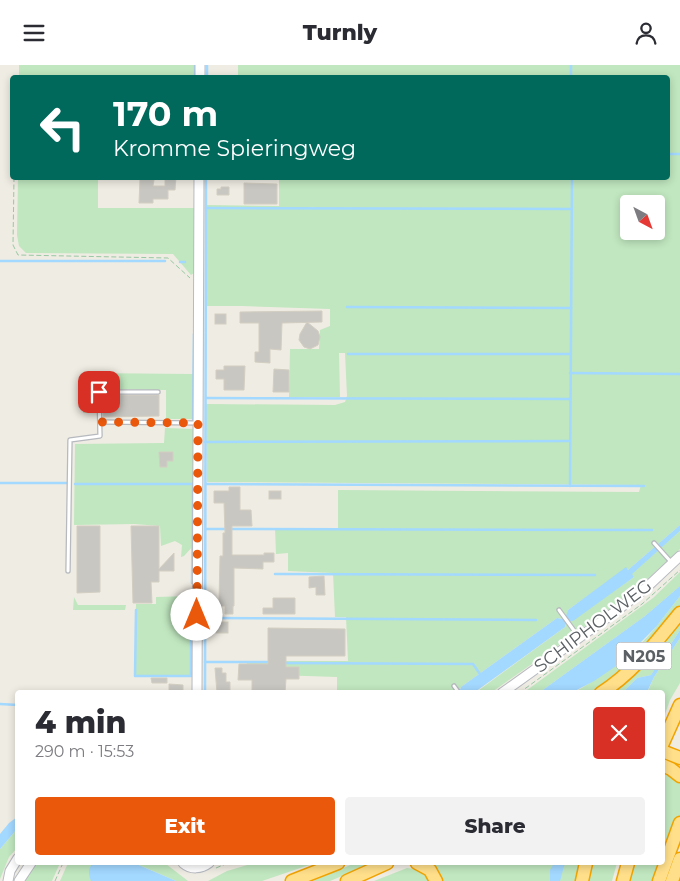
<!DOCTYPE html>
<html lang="en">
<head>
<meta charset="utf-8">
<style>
  body { margin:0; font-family:Montserrat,sans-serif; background:#f2f2f3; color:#2b2b33; height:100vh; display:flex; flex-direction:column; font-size:19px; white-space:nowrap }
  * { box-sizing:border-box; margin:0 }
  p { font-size:16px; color:#7c7c81 }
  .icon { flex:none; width:28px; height:28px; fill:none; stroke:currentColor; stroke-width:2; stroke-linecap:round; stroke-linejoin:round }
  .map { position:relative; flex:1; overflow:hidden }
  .drawer { position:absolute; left:15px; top:625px; width:650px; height:175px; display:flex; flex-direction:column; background:#fff; border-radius:5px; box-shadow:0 2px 8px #0003 }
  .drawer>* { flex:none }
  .guide { position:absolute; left:10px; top:10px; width:660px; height:105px; border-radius:5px; box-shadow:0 2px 8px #0003; background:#00695c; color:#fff; overflow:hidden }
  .needle { width:32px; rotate:139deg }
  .tools { position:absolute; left:620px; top:130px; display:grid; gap:10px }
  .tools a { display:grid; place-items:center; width:45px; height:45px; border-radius:5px; background:#fff; box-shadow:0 2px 8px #0003; font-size:25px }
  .pin { position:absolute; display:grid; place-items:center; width:42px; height:42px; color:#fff; margin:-21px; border-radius:10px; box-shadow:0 2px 8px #0006 }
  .me { position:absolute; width:55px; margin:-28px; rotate:0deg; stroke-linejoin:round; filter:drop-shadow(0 0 4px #0008) }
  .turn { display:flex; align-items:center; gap:18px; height:105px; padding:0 20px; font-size:22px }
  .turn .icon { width:65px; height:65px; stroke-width:2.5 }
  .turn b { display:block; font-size:35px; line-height:42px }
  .round { display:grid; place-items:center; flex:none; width:52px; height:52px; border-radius:5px; background:#f2f2f3 }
  .summary { display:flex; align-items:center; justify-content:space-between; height:85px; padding:0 20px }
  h1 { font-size:30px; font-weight:800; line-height:38px }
  .button { display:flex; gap:10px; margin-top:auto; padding:10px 20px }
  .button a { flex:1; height:58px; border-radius:5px; background:#ea580c; color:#fff; font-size:20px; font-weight:800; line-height:58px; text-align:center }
  .button a+a { background:#f2f2f3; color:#2b2b33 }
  header { display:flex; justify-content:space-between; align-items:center; height:65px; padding:0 20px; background:#fff; font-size:22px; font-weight:800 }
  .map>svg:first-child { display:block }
  .green { fill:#c0e7bf; fill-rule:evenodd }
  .water { fill:#a3d8ff }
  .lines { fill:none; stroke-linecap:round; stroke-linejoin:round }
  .stream { stroke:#a3d8ff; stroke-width:2.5 }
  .building { fill:#c9c7c1; stroke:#d3cec2 }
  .lane-casing { stroke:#b6b9be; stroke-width:5.5 }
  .secondary-casing { stroke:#b7bac0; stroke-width:11 }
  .highway-casing { stroke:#f2a300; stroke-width:15 }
  .path { stroke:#98c8a4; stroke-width:1; stroke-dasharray:5 2.5; stroke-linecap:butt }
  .lane { stroke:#fff; stroke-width:3 }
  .secondary { stroke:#fff; stroke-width:9 }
  .highway { stroke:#ffdf8a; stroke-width:12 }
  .route { stroke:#ea580c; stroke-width:9; stroke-dasharray:0 16.2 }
  .labels { text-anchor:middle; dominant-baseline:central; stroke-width:4.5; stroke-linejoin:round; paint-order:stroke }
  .shield { fill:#fff; stroke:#8c9092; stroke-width:1 }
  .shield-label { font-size:16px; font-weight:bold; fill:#5b6064 }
  .street-label { font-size:18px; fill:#5b6064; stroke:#fff }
</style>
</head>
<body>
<header><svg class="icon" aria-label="menu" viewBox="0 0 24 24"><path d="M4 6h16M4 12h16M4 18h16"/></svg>Turnly<svg class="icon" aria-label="person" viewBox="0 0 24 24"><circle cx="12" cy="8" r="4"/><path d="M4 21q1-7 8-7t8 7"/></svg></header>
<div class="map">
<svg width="680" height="816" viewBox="0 0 680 816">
  <rect width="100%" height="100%" fill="#efece3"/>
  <g class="green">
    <path d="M19,0H195L194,12H19Z"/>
    <path d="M217,0H680V460L628,505L626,503L568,545L567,551L562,554L557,553L461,622L459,627H337V612L246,609L247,596H348L346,552H335L333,508L288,506V488L276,489L275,463H338V425L639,427L641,420L207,417L206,339L335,340L345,337L347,331L345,288H339L340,332H289L290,284H319L320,265L330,261V244L242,241H206L207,140L279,141V113L668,112V12H238V0ZM629,139H656V166H629Z"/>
    <path d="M18,113H98V143H195L194,208L191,210L173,189L26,188L19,181L17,170Z"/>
    <path d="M83,308L193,309V354H166V325H163L97,324V347L83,348Z"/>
    <path d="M165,363L194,364L193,481L184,491L181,492L182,480L175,476L161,481L160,461L134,459L74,460L75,379L164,378Z"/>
    <path d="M680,466V484L631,529L492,627L475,628L565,562L566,559L634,512L631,509Z"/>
    <path d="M680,507V521L645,551L540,627L523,628L653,533Z"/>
    <path d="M191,531V611H135L136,539H156V532Z"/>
    <path d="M680,531V540L639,589L621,605L591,627L573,628C604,610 633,590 656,562C664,552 672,541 680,531Z"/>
    <path d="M74,532L78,540H126L125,545H73Z"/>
    <path d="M680,556V565L651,610L637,613L623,627L607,628Z"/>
    <path d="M680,573V618L670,635L663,655L662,628H647L654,612Z"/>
    <path d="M663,704L675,712L680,718V751L657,816H630L635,798H662Z"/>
    <path d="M17,764V783L9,792L0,814V784Z"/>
    <path d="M35,798H60L52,816H25Z"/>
    <path d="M68,798H93L91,816H60Z"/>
    <path d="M134,798H160L166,799L188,816H176Z"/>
    <path d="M254,798H315L262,816H208L227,806Z"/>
    <path d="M355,798H373L330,816H313Z"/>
    <path d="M425,798H583L579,816H440Z"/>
    <path d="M590,798H617L612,816H586Z"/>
    <path d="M407,803C416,804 427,807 432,816H374Z"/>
  </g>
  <g class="water">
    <path d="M680,460V466L632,509L634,512L573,556H571L566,559L565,562L475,627L459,628L461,622L557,553L562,554L566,551L568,545L626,502L628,505Z"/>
    <path d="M680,521V531L656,562L619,599L594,616L573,627H540L645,551Z"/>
    <path d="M680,565V573L654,612L647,627H623L637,613L651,610Z"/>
    <path d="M17,752V764L0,784V769L9,758Z"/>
    <path d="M93,798H134L176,816H91C88,809 88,803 93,798Z"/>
    <path d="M554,798H565L560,816H550V805Z"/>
  </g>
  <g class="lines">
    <g class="stream">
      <path d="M195,0V12"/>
      <path d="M571,0V12"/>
      <path d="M207,12V0"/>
      <path d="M668,89H680"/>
      <path d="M206,143L571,144"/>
      <path d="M0,196H165"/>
      <path d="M180,197H185"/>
      <path d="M347,242L571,243"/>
      <path d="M348,289H570"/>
      <path d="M570,308L680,309"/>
      <path d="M206,333L570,334"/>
      <path d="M193,354L194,269"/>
      <path d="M205,377L570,376"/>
      <path d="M0,418H67"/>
      <path d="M75,419H193V418"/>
      <path d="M206,419L644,421"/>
      <path d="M570,421L572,112"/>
      <path d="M206,464L652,465"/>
      <path d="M275,509L595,510"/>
      <path d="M192,518L193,419"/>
      <path d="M136,545L135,611H191V531"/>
      <path d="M205,553L536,555"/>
      <path d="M205,597H271"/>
      <path d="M284,598L473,599L480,609"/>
      <path d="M205,628L206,112"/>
      <path d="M0,639L18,640"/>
    </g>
  </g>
  <g class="building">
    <path d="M165,112H176L175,125H168V134H153V138H139L140,114L154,115L153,121H165Z"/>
    <path d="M244,118L277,119V139H244Z"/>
    <path d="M221,122H229V130H217V124H221Z"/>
    <path d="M322,246V257L282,258L281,285L270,284V298L255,297V287H259V258H240V247Z"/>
    <rect x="215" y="249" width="11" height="10"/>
    <path d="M307,257L318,266L320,272L318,280L310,284L304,282L299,275L300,269Z"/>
    <path d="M224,301H245L244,325H224V314H216V305H224Z"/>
    <path d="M274,304L289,305V327H273Z"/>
    <path d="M103,330H159V351L103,352Z"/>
    <path d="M159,387H173V396H167V402H160Z"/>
    <path d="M229,422H240V445H251L252,461H232V490H264V488H274V497H263V504L234,503V541H233V549H225V541H220L219,536L220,491H223V468H225L224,438H214V426H229Z"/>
    <rect x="269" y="426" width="12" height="8"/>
    <path d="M77,461H100V527L77,528Z"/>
    <path d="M131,461H159V504L174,488V506H159V517H151L152,538H133Z"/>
    <path d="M324,511L325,530H316V522L309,523V512Z"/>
    <path d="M273,533H295V549H263V543H273Z"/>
    <rect x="216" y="557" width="12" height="11"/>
    <path d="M268,563L345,564V591H286V602H299V614H286L285,628H252V615H238L239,599H268Z"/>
    <path d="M215,603H222V608H226V617H230V628H217Z"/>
    <path d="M151,613H167V618H152Z"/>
    <path d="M169,619L183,620V628H169Z"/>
  </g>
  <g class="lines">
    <defs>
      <g id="lane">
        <path d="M100,357L197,358"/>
        <path d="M654,478L672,498"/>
        <path d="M68,506L70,375L100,371L99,327H158"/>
        <path d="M559,545L578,571"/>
        <path d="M454,621L459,628"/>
      </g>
      <g id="secondary">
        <path d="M200,12V0"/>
        <path d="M197,628L199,112"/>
        <path d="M502,628L619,544L647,522L680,491"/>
        <path d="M183,798C191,805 201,804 209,798"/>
        <path d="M8,816L10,806L18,793"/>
        <path d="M19,816L31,798"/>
      </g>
      <g id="highway">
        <path d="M601,628C634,607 656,577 680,548"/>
        <path d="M662,680L680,640"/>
        <path d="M662,686L680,693"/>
        <path d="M662,700L671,704L680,711"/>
        <path d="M417,798L430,805L436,816"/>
        <path d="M292,816L338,798"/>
        <path d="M347,816L387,798"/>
        <path d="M582,816L586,798"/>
        <path d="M623,816L628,798"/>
        <path d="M659,816L680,758"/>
        <path d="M672,816L680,794"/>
      </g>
    </defs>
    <use href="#lane" class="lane-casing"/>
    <use href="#secondary" class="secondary-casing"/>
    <use href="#highway" class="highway-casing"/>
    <g class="path">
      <path d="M14,112L13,180L18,190L168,193L190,213"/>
      <path d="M519,628L642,539L680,505"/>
      <path d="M168,798L175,800"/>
      <path d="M216,803L228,798"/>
      <path d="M55,816L63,798"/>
    </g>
    <use href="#lane" class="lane"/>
    <use href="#secondary" class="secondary"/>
    <use href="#highway" class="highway"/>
  </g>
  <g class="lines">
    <path class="route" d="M99,327L100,357L198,358L197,550"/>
  </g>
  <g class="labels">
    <rect class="shield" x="616.5" y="577.5" width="55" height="27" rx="4"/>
    <g class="shield-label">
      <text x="644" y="591">N205</text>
    </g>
    <g class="street-label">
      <text transform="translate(593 561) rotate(-37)">SCHIPHOLWEG</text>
    </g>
  </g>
</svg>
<div class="tools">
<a><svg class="needle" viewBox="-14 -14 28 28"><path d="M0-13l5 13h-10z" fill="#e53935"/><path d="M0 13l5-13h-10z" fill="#7c7c81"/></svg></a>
</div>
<div class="pin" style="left:99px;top:327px;background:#d93025"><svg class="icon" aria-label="arrive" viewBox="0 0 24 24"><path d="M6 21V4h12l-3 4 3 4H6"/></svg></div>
<svg class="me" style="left:197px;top:550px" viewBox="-20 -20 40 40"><circle r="19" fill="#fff"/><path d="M0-13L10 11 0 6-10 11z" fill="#ea580c"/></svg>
<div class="guide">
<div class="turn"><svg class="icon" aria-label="left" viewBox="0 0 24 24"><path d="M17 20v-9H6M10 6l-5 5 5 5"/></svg><div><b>170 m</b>Kromme Spieringweg</div></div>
</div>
<section class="drawer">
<div class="summary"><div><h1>4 min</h1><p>290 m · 15:53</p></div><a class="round" style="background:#d93025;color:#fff"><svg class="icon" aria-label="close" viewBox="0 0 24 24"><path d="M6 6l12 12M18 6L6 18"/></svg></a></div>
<div class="button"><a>Exit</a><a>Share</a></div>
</section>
</div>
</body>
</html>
